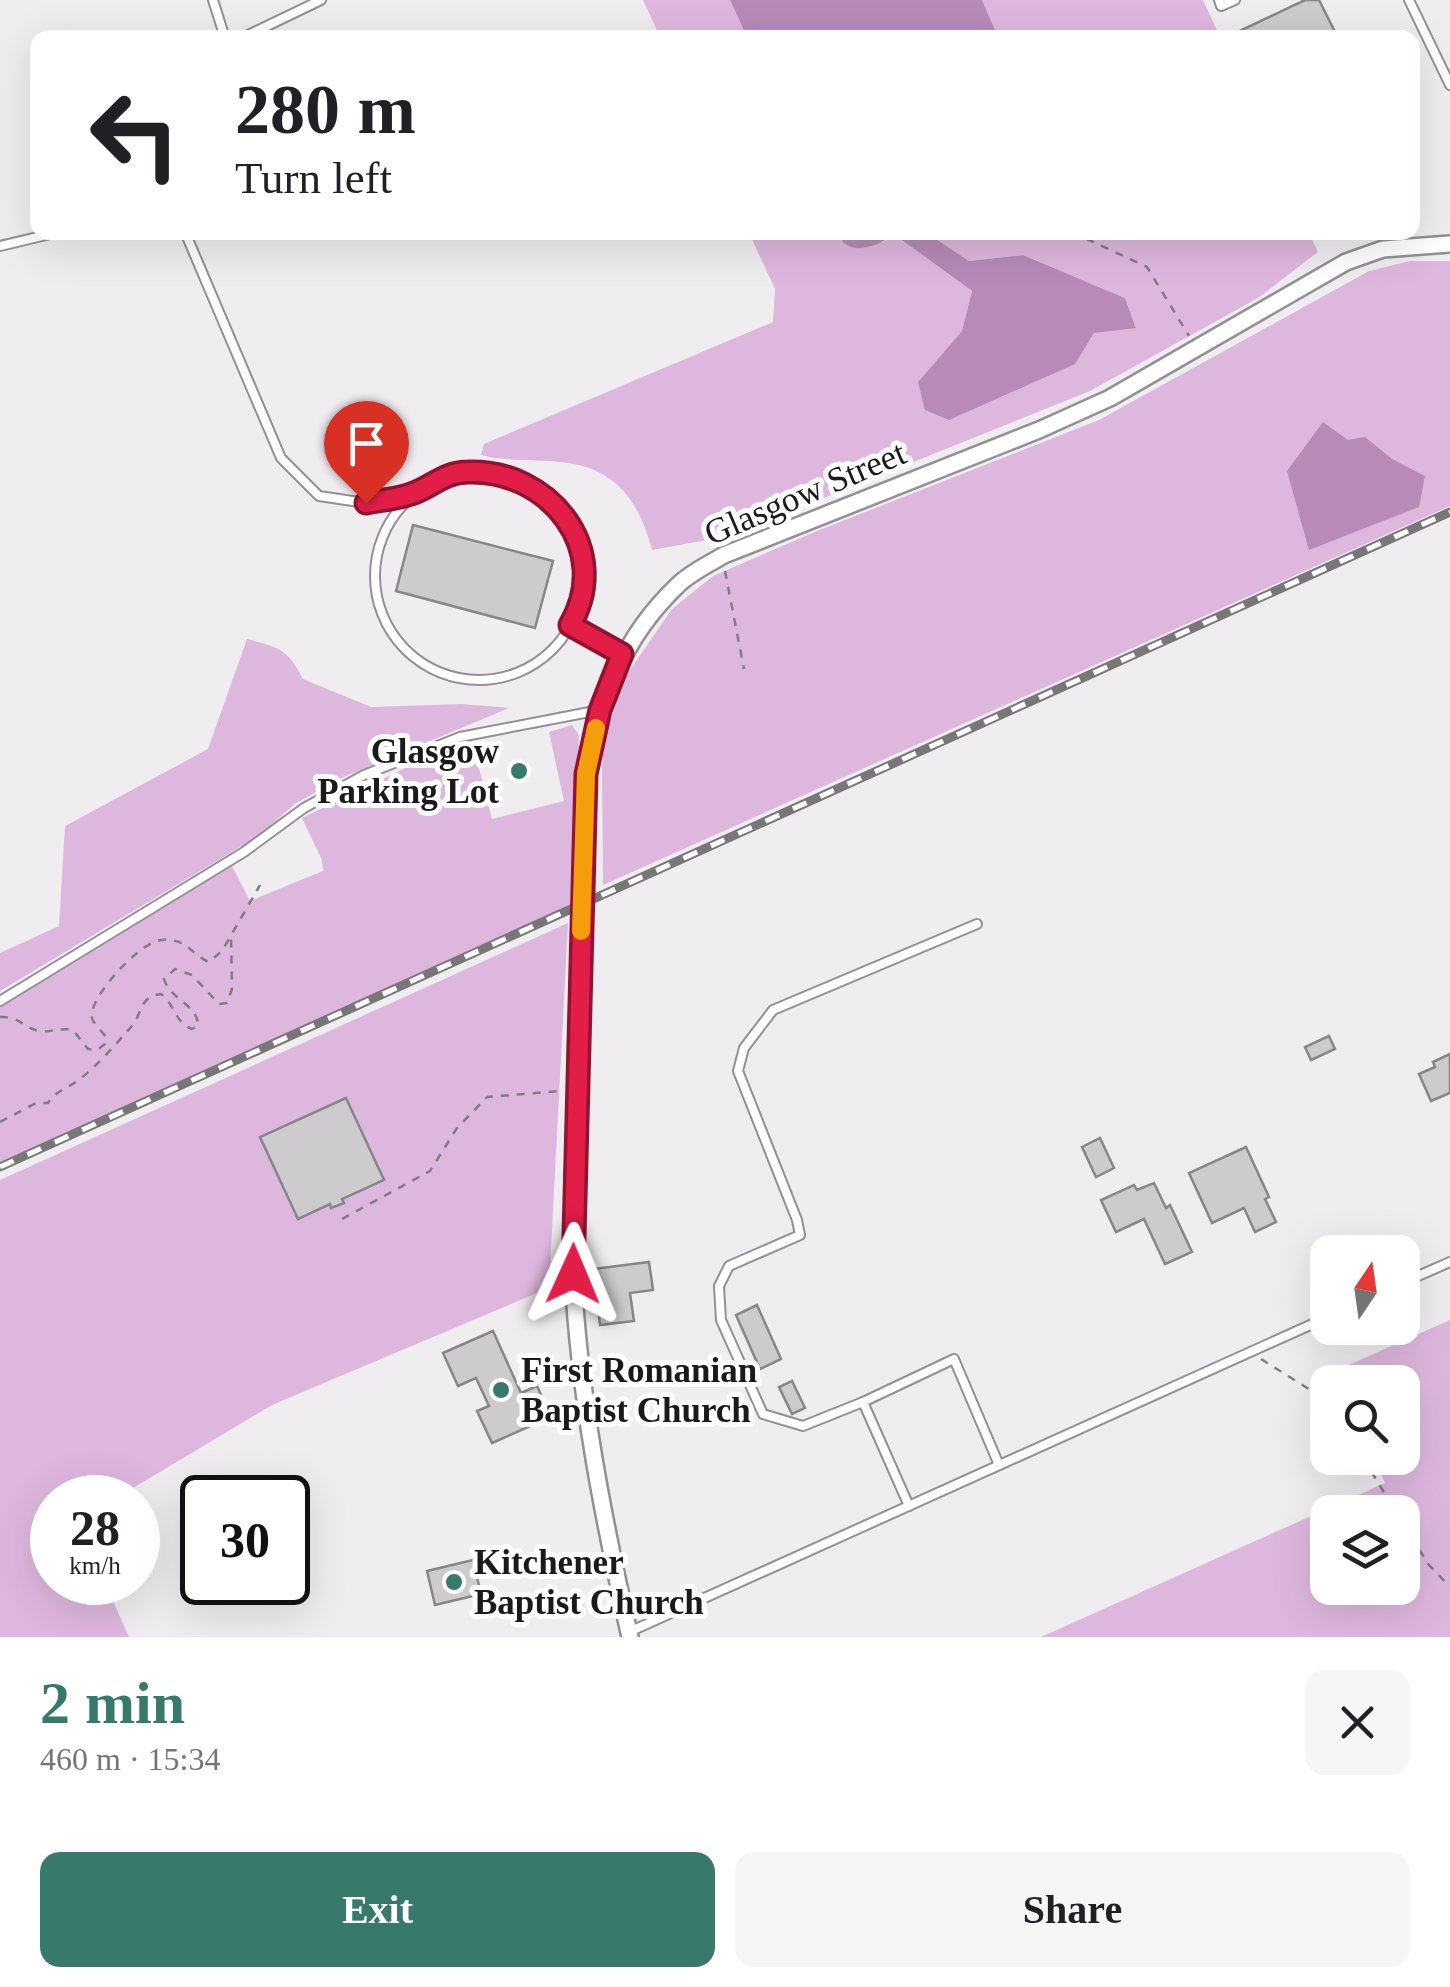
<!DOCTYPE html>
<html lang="en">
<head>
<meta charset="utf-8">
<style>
  body { margin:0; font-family:Georgia,serif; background:#f6f6f6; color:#202124; height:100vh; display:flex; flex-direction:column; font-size:38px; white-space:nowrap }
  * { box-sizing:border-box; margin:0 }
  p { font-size:32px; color:#757577 }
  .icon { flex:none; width:55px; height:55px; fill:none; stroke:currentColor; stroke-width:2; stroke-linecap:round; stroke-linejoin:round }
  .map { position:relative; height:1637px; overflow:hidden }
  .panel { display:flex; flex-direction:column; background:#fff; flex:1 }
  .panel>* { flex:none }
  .top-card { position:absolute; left:30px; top:30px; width:1390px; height:210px; border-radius:20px; box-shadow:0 10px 40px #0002; background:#fff; color:#202124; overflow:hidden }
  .needle { width:65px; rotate:13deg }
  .fabs { position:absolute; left:1310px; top:1235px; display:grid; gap:20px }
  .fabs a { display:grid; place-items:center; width:110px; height:110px; border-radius:20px; background:#fff; box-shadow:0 10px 40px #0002; font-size:50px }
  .speed { position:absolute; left:30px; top:1475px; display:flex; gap:20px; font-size:50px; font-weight:700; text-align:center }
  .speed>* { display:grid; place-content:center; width:130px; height:130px; border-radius:50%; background:#fff; box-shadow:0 10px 40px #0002; line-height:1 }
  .speed small { font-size:25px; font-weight:400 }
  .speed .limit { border:5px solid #111; border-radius:15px; background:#fff; color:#111 }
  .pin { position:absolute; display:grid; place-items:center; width:85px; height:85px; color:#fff; margin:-102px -42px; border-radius:50% 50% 50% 0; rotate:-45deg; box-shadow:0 0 10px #0007 }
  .pin .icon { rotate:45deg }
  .me { position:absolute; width:110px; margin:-55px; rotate:1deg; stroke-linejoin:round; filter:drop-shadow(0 0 8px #0008) }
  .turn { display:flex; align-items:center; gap:35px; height:210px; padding:0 40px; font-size:45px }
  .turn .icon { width:130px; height:130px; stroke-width:2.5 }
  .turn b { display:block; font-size:70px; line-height:85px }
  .round { display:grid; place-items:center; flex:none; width:105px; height:105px; border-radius:20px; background:#f6f6f6 }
  .head { display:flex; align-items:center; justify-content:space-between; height:170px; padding:0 40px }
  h1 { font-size:60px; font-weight:800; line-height:75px; color:#37796a }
  .action { display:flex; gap:20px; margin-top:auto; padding:20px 40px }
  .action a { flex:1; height:115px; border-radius:20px; background:#37796a; color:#fff; font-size:40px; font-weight:800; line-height:115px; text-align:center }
  .action a+a { background:#f6f6f6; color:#202124 }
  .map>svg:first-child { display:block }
  .green { fill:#deb7de; fill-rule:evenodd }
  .water { fill:#b78ab7 }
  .building { fill:#cdcbcd; stroke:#888688; stroke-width:2.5 }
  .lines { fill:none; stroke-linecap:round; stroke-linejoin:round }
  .lane-casing { stroke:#939093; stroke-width:12 }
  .street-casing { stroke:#939093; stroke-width:20 }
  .path { stroke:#7f7d7f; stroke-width:2.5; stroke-dasharray:8 8; stroke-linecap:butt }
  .lane { stroke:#fff; stroke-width:8 }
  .street { stroke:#fff; stroke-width:15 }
  .rail-casing { stroke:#787678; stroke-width:9 }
  .rail { stroke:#fff; stroke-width:5; stroke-dasharray:15; stroke-linecap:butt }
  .route-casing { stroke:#92132f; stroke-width:25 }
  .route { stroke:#e11d48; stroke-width:18 }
  .slow { stroke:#f59e0b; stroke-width:18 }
  .poi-dot { fill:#37796a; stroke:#fff; stroke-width:4 }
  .labels { text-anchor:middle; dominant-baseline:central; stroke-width:10; stroke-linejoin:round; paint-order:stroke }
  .street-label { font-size:35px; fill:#1b1a1b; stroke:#fff }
  .poi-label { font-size:35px; font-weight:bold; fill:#1b1a1b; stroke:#fff; text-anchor:start }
</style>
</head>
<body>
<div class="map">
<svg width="1450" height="1637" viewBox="0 0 1450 1637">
  <rect width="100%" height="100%" fill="#f0edf0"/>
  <g class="green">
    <path d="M643,0H730L747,37H660Z"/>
    <path d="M982,0H1203L1220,37H998Z"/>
    <path d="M749,233H837L841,241L883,242L895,235L972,291L962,331L918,382L1074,364L1094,333L1136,327L1125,298L1023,255L969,261L927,233H1309L1318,252L1258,298L1090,391L729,536L652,550C641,508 621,473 574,464C543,458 511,463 481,455L484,444L773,322L775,289Z"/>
    <path d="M1410,261H1450V506L603,885L602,767L605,737L623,680L672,609L713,576L817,531L1099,420L1369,271Z"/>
    <path d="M247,639C280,648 287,648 303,679L371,707L462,704L509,708L344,777L296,803L257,837L0,991V953L59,926L65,826L208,749Z"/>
    <path d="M572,725L579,735L573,904L0,1162V1006L232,866L250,901L323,871L322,860L302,818L453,745L472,741L492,819L564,801L549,732Z"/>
    <path d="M568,923L549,1288L272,1405L118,1497L52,1498V1537L30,1552L52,1551V1582L105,1583L129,1637H0V1180Z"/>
    <path d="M1450,1320V1637H1041L1385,1483L1374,1458H1402V1382H1340L1335,1371ZM1328,1512H1402V1588H1328Z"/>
  </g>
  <g class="water">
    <path d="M730,0H982L998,37H747Z"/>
    <path d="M837,233H927L969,261L1023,255L1125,298L1136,328L1094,333L1075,364L949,420L925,410L918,382L962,331L972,291L895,235C875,246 849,259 837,233Z"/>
    <path d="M1323,422L1348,440L1365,437L1392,459L1425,476L1419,507L1309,550L1287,471Z"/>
  </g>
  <g class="building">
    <path d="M1305,0H1319L1338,38H1225Z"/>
    <path d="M413,525L553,561L535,628L396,591Z"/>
    <path d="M1329,1036L1335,1049L1311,1060L1305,1047Z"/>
    <path d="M1450,1054V1093L1431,1101L1419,1074L1435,1067L1433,1062Z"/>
    <path d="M346,1098L384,1180L342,1199L344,1203L331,1208L330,1204L298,1219L260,1137Z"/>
    <path d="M1100,1138L1114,1168L1096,1177L1082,1147Z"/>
    <path d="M1246,1147L1269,1197L1265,1199L1276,1222L1255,1232L1244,1208L1212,1223L1189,1173Z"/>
    <path d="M1154,1183L1166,1208L1170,1205L1192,1252L1165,1264L1144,1219L1116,1232L1101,1200L1134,1185L1137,1190Z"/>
    <path d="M649,1262L653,1290L630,1293L634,1321L600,1325L593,1269Z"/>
    <path d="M757,1305L781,1359L760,1369L736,1315Z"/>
    <path d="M493,1331L521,1393L537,1386L551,1417L492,1443L477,1411L489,1406L476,1378L458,1386L443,1353Z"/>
    <path d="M792,1381L805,1408L792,1414L779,1387Z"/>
    <path d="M473,1560L481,1594L435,1605L427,1571Z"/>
  </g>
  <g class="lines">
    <defs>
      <g id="lane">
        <path d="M213,0L225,38"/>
        <path d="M1219,0L1221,6L1235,0"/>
        <path d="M1409,0L1450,85"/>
        <path d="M242,38L321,0"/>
        <path d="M185,232L281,458L319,496L366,503L411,494"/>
        <path d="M0,246L59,232"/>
        <circle cx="479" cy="576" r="104"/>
        <path d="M570,625L622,654"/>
        <path d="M0,1001L244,852L304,808L364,775L460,737L600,710"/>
        <path d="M1402,1283L1450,1262"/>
        <path d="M863,1402L803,1426L763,1414L721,1320L719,1286L729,1266L800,1235L797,1220L738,1071L744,1048L773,1010L977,924"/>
        <path d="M909,1506L863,1402L954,1359L999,1465"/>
        <path d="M629,1632L1328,1317"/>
      </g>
      <path id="street" d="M630,1637C603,1518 579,1395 573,1274L586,774C602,699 620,640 678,585C690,573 709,564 724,555L1039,430L1110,398L1346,262L1383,249L1450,244"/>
    </defs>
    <use href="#lane" class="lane-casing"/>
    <use href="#street" class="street-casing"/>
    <g class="path">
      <path d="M1072,232L1147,267L1189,336"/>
      <path d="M725,571L744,669"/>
      <path d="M0,1017C20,1016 23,1028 39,1031C51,1033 61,1027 73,1030L88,1049L97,1050L105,1044L106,1037C102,1031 94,1025 92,1018C87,1000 139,942 161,940C188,938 190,954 209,962L222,951L260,885"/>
      <path d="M0,1122L36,1103H48C56,1090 69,1088 80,1079C98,1065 116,1044 131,1027C143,1014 138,997 161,994C175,1004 174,1022 192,1029L198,1026C198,1004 170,1000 164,979L175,969L192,975L219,1004L227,1003L232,989L231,936"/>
      <path d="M342,1219L430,1171L457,1128L487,1097L560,1091"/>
      <path d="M1261,1359L1328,1401"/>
      <path d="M1363,1458L1396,1512"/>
      <path d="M1402,1523L1429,1565L1450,1587"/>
    </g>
    <use href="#lane" class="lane"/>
    <use href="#street" class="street"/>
    <defs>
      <path id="rail" d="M0,1167L1450,512"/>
    </defs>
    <use href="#rail" class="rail-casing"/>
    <use href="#rail" class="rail"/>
  </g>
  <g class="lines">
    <defs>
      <path id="route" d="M366,503C381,500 397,499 411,494C431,488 443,472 468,472C549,469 614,550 570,625L622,654L600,710L586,774L573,1274"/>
    </defs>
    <use href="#route" class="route-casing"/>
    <use href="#route" class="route"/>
    <path class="slow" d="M581,931L586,774L596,728"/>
  </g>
  <g class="poi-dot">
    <circle cx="519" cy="771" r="10"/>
    <circle cx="501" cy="1390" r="10"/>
    <circle cx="454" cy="1582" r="10"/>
  </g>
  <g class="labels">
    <g class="street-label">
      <text transform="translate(805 493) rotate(-23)">Glasgow Street</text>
    </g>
    <g class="poi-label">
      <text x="499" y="751" text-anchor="end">Glasgow<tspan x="499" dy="40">Parking Lot</tspan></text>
      <text x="521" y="1370">First Romanian<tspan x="521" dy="40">Baptist Church</tspan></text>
      <text x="474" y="1562">Kitchener<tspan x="474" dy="40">Baptist Church</tspan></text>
    </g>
  </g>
</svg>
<div class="fabs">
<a><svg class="needle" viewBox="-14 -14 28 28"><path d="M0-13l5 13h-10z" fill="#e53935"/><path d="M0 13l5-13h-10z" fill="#757577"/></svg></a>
<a><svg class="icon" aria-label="search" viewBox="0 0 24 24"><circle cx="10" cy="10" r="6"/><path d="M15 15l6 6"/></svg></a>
<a><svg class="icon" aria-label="layers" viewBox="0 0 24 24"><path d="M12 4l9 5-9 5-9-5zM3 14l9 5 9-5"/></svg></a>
</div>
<div class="speed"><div>28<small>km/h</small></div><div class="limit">30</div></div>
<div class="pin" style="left:366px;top:503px;background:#d93025"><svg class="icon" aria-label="arrive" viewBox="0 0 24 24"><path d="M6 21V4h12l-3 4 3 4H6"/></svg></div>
<svg class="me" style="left:573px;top:1274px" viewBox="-20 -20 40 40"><path d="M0-17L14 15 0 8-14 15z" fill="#e11d48" stroke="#fff" stroke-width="4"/></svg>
<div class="top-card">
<div class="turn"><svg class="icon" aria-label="left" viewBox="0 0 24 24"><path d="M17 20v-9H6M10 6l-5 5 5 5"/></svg><div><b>280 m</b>Turn left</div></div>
</div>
</div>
<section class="panel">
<div class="head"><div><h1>2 min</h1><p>460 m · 15:34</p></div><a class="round"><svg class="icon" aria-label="close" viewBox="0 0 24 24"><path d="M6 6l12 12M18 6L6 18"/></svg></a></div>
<div class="action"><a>Exit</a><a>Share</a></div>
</section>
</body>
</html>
